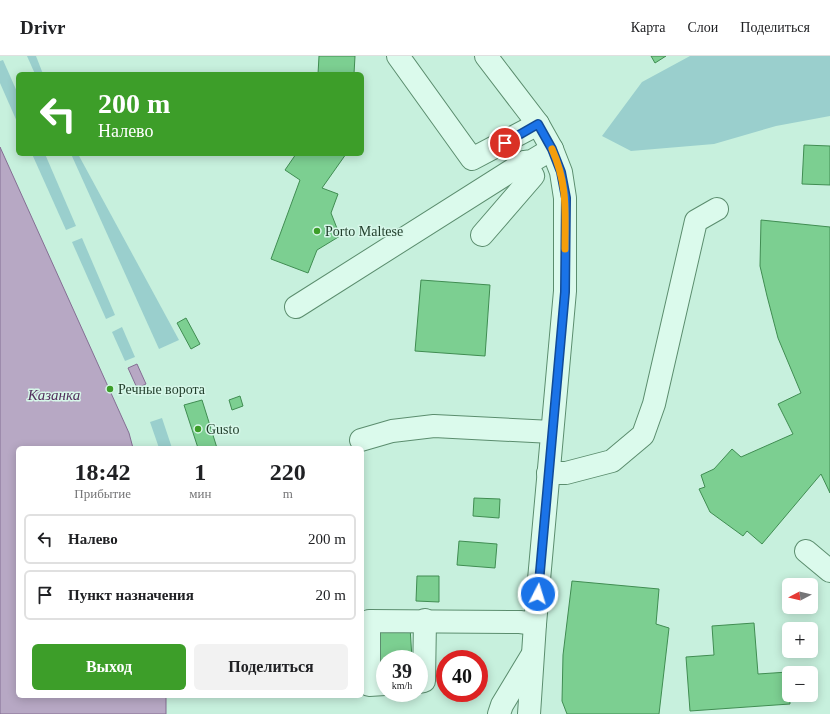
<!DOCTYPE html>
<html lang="ru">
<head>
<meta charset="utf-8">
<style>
  body { margin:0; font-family:"Times New Roman",serif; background:#f2f2f2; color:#202124; height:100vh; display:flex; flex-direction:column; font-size:15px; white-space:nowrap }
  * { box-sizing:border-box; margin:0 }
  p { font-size:13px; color:#757577 }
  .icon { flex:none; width:22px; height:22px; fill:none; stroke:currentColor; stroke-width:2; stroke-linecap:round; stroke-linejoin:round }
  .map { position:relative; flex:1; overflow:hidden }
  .details { position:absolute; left:16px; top:390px; width:348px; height:252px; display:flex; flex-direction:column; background:#fff; border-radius:6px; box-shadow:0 2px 10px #0003 }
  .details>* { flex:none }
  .hud { position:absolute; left:16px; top:16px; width:348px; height:84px; border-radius:6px; box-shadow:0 2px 10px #0003; background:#3d9e29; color:#fff; overflow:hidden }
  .needle { width:26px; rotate:263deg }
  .buttons { position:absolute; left:782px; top:522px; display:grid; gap:8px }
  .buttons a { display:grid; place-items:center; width:36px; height:36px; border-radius:6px; background:#fff; box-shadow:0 2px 10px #0003; font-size:20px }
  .speed { position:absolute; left:376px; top:594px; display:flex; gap:8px; font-size:20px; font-weight:700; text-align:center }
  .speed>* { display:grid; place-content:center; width:52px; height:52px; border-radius:50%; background:#fff; box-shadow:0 2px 10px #0003; line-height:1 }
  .speed small { font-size:10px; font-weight:400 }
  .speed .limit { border:6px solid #d22; background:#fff; color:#111 }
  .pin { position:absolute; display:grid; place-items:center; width:34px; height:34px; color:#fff; margin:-17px; border:2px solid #fff; border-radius:50%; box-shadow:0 1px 4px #0007 }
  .me { position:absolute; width:44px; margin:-22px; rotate:5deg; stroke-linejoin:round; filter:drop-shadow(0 0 3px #0008) }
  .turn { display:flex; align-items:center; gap:14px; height:84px; padding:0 16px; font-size:18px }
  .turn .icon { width:52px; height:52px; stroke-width:2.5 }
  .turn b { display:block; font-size:28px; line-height:34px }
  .eta { display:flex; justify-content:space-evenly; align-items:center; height:68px; text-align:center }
  .eta b { font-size:24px; font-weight:800; line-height:28px }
  .button { display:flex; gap:8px; margin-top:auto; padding:8px 16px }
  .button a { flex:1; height:46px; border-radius:6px; background:#3d9e29; color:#fff; font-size:16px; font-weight:800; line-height:46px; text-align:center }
  .button a+a { background:#f2f2f2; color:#202124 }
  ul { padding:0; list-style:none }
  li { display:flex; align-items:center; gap:12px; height:50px; margin:0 8px 6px; padding:0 8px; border:2px solid #e0e0e0; border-radius:6px }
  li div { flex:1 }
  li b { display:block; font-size:15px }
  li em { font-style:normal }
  header { display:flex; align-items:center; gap:24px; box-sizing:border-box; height:56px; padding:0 20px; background:#fff; border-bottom:1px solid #e0e0e0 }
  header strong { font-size:19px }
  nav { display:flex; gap:22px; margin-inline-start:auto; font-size:14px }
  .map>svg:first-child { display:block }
  .green { fill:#9acfcd }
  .water { fill:#b7a8c4; stroke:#846e93 }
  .building { fill:#7ccf91; stroke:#408d52 }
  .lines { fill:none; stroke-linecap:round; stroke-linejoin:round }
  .minor-casing { stroke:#5b8d6e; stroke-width:24 }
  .minor { stroke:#dbfaec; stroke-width:22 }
  .route-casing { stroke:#114b97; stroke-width:10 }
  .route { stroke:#1a73e8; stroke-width:7 }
  .slow { stroke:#f59e0b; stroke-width:7 }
  .poi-dot { fill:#3d9e29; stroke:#d7f7e9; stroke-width:1.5 }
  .labels { text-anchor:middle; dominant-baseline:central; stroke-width:3; stroke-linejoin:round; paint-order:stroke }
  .poi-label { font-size:14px; fill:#1f3c29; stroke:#d7f7e9; text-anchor:start }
  .water-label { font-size:15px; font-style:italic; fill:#522e5c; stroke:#d7f7e9 }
</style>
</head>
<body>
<header>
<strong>Drivr</strong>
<nav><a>Карта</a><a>Слои</a><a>Поделиться</a></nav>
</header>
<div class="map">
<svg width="830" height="658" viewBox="0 0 830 658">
  <rect width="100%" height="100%" fill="#c7f0dd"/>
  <g class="green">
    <path d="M27,0H36L43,18H35Z"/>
    <path d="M690,0H830V60L776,70L714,88L631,95L602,80L642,26Z"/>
    <path d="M3,4L18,38V68L0,27V5Z"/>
    <path d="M32,98H45L76,170L66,174Z"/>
    <path d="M71,98H78L179,284L159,293Z"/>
    <path d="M82,182L115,259L106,263L72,186Z"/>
    <path d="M122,271L135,301L125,305L112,276Z"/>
    <path d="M162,362L172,392H159L150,366Z"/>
  </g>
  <g class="water">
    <path d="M0,91L129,377L133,392H18V640H166V658H0Z"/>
    <path d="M137,308L146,328L137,332L128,312Z"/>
  </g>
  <g class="building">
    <path d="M319,0H355L354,18H318Z"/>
    <path d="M651,0H666L655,7Z"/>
    <path d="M804,89L830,90V129L802,128Z"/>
    <path d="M296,98H346L322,132L338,138L331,157L340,180L317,194L308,217L271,203L300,124L285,114Z"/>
    <path d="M761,164L830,171V437L821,418L762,488L747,475L743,480L710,456L699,433L705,431L701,419L714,413L732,393L741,401L793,378L778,348L801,337L778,282L767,240L760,210Z"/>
    <path d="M421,224L490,229L485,300L415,295Z"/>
    <path d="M186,262L200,288L191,293L177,267Z"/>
    <path d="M240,340L243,350L232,354L229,344Z"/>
    <path d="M202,344L217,392H198L184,349Z"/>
    <path d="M474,442L500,443L499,462L473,460Z"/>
    <path d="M459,485L497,488L495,512L457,509Z"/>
    <path d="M417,520H439V546L416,545Z"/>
    <path d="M572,525L659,533L656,568L669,572L659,658H567L562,645L563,599Z"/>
    <path d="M754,567L758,618L788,616L790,648L690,655L686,601L714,599L712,570Z"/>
    <path d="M410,571L412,603H385V619H379L376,572Z"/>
  </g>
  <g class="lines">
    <defs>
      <g id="minor">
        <path d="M398,0L472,103L538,68"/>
        <path d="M486,0L538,68L552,93L561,116L565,142V235L535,568L529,658"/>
        <path d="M482,179L533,120L525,106"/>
        <path d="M296,251L525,106L532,105L552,93"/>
        <path d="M361,384L392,375L434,370L552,376"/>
        <path d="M548,417H566L612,405L643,379L654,348L696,165L717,153"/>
        <path d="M806,495L830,515"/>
        <path d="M419,626L424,625L425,564"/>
        <path d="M385,628L369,629V565L520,566L535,568"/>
        <path d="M499,658L502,649L531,601"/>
      </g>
    </defs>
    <use href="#minor" class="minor-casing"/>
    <use href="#minor" class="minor"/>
  </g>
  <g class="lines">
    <defs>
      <path id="route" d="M505,87L538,68L552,93L561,116L566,142L565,236L538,538"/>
    </defs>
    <use href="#route" class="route-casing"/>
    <use href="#route" class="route"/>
    <path class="slow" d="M552,93C568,129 565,155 565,193"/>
  </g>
  <g class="poi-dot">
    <circle cx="317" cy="175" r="4"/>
    <circle cx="110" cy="333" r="4"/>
    <circle cx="198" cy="373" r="4"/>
  </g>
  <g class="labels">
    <g class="poi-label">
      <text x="325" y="175">Porto Maltese</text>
      <text x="118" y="333">Речные ворота</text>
      <text x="206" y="373">Gusto</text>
    </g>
    <g class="water-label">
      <text x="54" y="339">Казанка</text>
    </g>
  </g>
</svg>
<div class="buttons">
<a><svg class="needle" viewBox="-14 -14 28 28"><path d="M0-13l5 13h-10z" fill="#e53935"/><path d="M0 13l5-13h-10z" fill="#757577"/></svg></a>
<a>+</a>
<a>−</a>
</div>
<div class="speed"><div>39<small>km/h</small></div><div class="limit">40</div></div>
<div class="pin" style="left:505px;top:87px;background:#d93025"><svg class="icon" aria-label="arrive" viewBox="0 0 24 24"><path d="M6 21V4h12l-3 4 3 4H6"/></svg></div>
<svg class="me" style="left:538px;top:538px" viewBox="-20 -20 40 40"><circle r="17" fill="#1a73e8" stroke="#fff" stroke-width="3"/><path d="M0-11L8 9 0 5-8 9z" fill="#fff"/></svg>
<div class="hud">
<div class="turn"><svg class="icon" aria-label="left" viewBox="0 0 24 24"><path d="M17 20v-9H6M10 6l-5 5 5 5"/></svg><div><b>200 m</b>Налево</div></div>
</div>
<section class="details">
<div class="eta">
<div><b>18:42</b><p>Прибытие</p></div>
<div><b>1</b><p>мин</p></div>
<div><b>220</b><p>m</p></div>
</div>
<ul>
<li><svg class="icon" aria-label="left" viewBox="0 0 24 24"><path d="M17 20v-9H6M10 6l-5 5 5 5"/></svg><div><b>Налево</b></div><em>200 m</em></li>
<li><svg class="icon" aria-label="arrive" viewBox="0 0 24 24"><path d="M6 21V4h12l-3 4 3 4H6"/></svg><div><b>Пункт назначения</b></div><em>20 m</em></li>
</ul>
<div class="button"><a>Выход</a><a>Поделиться</a></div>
</section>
</div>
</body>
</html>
